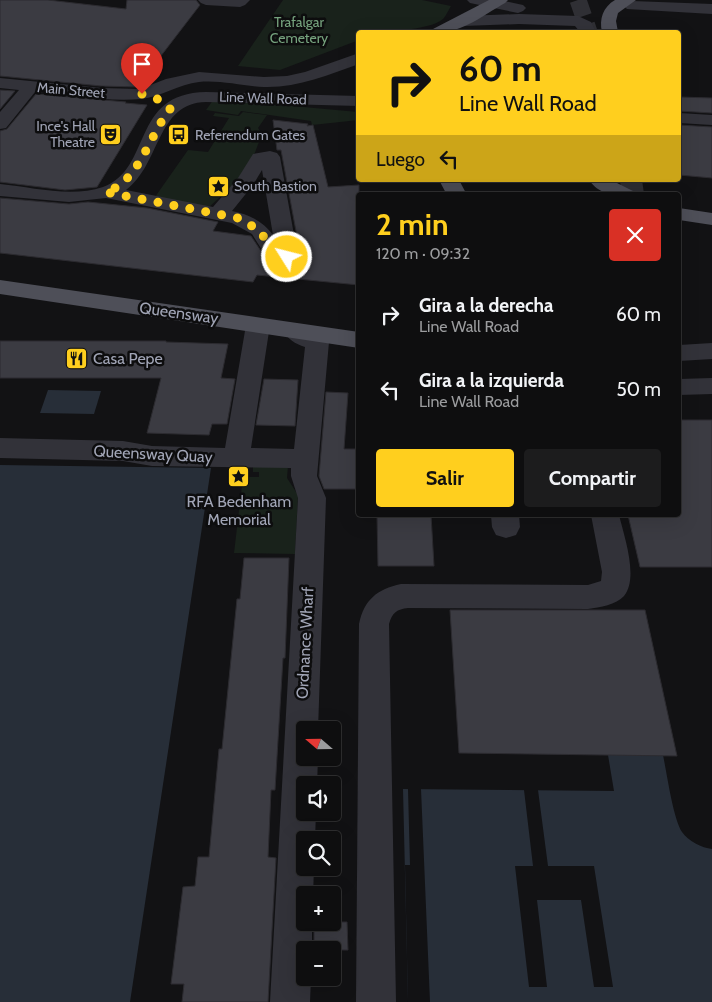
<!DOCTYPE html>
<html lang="es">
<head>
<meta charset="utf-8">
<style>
  body { margin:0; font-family:Cabin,sans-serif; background:#1c1c1d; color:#f1f3f6; height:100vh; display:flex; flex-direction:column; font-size:19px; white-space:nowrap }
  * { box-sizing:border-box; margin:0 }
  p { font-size:16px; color:#9b9c9e }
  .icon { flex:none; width:28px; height:28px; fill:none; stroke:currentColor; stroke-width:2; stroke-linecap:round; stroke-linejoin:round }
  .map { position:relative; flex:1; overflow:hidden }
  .sheet { position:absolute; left:356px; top:192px; width:325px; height:325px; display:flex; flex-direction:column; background:#0e0e0f; border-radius:5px; box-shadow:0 5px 20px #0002,0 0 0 1px #2e2e2f }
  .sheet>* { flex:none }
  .hud { position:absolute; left:356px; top:30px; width:325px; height:152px; border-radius:5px; box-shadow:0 5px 20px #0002,0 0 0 1px #2e2e2f; background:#ffcf1e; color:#111; overflow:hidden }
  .needle { width:32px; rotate:290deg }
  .buttons { position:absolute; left:296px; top:721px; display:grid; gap:10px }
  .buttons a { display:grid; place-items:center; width:45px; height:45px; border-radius:5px; background:#0e0e0f; box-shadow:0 5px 20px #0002,0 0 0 1px #2e2e2f; font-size:25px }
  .pin { position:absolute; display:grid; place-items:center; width:42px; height:42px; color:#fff; margin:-51px -21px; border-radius:50% 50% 50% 0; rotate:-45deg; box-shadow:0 0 5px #0007 }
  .pin .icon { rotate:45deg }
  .me { position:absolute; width:55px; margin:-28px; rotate:306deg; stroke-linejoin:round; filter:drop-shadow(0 0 4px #0008) }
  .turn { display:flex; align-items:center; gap:18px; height:105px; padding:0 20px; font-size:22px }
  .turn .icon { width:65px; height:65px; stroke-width:2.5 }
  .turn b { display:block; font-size:35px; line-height:42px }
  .then { display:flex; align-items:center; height:48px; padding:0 20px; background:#0003; gap:10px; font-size:19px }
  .round { display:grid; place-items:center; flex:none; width:52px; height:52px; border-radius:5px; background:#1c1c1d }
  .overview { display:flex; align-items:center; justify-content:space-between; height:85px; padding:0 20px }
  h1 { font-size:30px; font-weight:800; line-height:38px; color:#ffcf1e }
  .primary-button { display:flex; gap:10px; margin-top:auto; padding:10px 20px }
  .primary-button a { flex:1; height:58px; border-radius:5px; background:#ffcf1e; color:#111; font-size:20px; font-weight:800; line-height:58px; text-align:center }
  .primary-button a+a { background:#1c1c1d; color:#f1f3f6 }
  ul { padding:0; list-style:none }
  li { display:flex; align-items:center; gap:15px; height:75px; padding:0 20px }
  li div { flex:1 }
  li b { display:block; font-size:19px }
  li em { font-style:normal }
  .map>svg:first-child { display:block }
  .green { fill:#19221b }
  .water { fill:#272e38 }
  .pier { fill:#121214 }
  .building { fill:#3b3b42; stroke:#2c2b30 }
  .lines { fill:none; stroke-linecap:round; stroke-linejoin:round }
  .minor-tunnel-far1 { stroke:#2f2f34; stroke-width:17; stroke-dasharray:17 9; stroke-linecap:butt }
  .minor-tunnel { stroke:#2f2f34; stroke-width:22; stroke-dasharray:22 11; stroke-linecap:butt }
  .minor { fill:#323239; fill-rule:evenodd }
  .major { fill:#4e4f58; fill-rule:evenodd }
  .route { stroke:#ffcf1e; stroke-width:9; stroke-dasharray:0 16.2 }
  .labels { text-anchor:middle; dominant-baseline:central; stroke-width:5; stroke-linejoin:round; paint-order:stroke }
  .far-park-label { font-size:14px; fill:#76a37e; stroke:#0d0d0e }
  .far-street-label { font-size:14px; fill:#a1a5b6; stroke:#0d0d0e }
  .far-poi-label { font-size:14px; fill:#a1a5b6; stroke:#0d0d0e; text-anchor:start }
  .street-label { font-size:16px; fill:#a1a5b6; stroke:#0d0d0e }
  .poi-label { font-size:16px; fill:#a1a5b6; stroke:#0d0d0e; text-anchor:start }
</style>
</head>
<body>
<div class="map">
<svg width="712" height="1002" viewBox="0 0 712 1002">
  <rect width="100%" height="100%" fill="#121214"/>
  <g class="green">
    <path d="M283,0H422L451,6C449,9 446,16 443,19C430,31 377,32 359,32V40L280,70L238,66Z"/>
    <path d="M214,99L358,112L359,120L312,125L311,121L241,111L238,115L206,110Z"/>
    <path d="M243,112L267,115L258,128L262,134L254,155L239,180L209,207L155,197L188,150L208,152L229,118L213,116L215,113L239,116Z"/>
    <path d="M253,466H288L287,478L298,495L295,554L234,553L243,477H259V472H253Z"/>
  </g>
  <g class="water">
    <path d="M48,390L101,391L94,414L40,413Z"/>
    <path d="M0,465L211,468L130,1002H0Z"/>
    <path d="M608,755H663C667,774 673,818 682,832C688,841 702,848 712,849V1002H408L403,789L614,791Z"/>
  </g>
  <g class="pier">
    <path d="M408,789H421L430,1002H408L405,865H410Z"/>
    <path d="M524,790H538L548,866H594L613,987H594L581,900H537L547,987H529L515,866H533Z"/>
  </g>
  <g class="building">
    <path d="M0,0H48L126,9L127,0H196L200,5L137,87L101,86L0,76Z"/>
    <path d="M0,90L15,91L0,109Z"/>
    <path d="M36,94L126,102L125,103L147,105L97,187L65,190L0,182V131L7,129Z"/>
    <path d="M679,97L712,98V113L679,111Z"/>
    <path d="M273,120L308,124L307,126L313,125L328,187L359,185V285L257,275L253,282L0,253V198L69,204L88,202L147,208L218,222L213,231L251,236L267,260L287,265L295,264L300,257L298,242L281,150H277Z"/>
    <path d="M679,125L712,127V178L679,175Z"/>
    <path d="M0,341H166V342L228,344L221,378L235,379L227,424H212L209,435L147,433L161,378H0Z"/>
    <path d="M264,379L298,380L295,426L256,425Z"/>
    <path d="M326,392L348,393L344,449H359V489H324L319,476Z"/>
    <path d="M679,420H712V567H640L628,515H679Z"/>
    <path d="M377,515H431L434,566H378Z"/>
    <path d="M244,558H289L285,658H283L275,790H271L268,857L276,858L268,1002H182L184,984H171L183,887L195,886L198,857H209L219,749H222L237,599H240Z"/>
    <path d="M450,610H645L677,756L459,753Z"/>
    <path d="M314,922H347L348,950H314Z"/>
  </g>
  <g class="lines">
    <path class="minor-tunnel-far1" d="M578,0L589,32"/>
    <path class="minor-tunnel" d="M631,180L633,195"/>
    <g class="minor">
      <path d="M198,0H250L245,5L240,7L206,5L201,3Z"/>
      <path d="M467,0H500L523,5L526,8L523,11L518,13L470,3Z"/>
      <path d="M632,1L712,4V14L627,9L624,6L627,3Z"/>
      <path d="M519,14L578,16L591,22L596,32H580L575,26L519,24L463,26L457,24L455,21L457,18L463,16Z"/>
      <path d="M359,53V64C328,75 297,88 264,87C242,86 221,80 199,82C179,84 161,97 141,99C107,102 70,95 35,92L6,128L0,129V112L19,90L0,88V78L101,88L140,89L166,79L199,72L264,77L287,76L305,72Z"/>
      <path d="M206,92L359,96V106L206,102C156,103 161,164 126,190L213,207L238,178L253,154L270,151L277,153L280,157L298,257L295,262L287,263L267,258L252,234L232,223L106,198L69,202L0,196V184C32,187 71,198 103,187C153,169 130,93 206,92ZM262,170L273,235C263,221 248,214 232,211L253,185Z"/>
      <path d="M679,113L712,115V125L679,123Z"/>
      <path d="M258,318L266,320L270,325L251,448L294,449L305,347C295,344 288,339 282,330L286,325C303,320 300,328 313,333C316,335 321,335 325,337L329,342L317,476L326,498L318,730H305V758H318L317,785H305V812H316L315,840H305V868H314L313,895H305V922H312V950H305V978H311L310,1002H270L298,498L291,476V468L152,466L123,461L0,458V438L123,441L152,446L225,448L246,325L250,320Z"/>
      <path d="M712,343V359L679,361V345Z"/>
      <path d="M712,378V394L679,395V379Z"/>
      <path d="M491,515H519L520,527L516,535L506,538L496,535L492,527Z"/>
      <path d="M591,515H619C624,536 639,578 624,596C616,605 600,607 588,609L408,608C397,609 392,613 389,624L396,1002H356L359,624C364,600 377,589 401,584L588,585L601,581L602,572Z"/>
    </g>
    <g class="major">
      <path d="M489,0H508L505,3C482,16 458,36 431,32L433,29Z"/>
      <path d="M615,0H636L618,13L616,21L618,32H602C599,19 603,7 615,0Z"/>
      <path d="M439,180H459L467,195H447Z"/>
      <path d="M589,180H611L633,191L636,195C617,195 601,197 589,180Z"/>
      <path d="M679,208L712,213V225L679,220Z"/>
      <path d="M0,280L359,332V348L0,294Z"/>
    </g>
  </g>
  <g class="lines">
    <path class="route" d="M142,94L160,100L170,109C150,134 138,184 105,192L238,218L259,230L275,253L287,257"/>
  </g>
  <defs>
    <symbol id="theatre-square" viewBox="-11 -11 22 22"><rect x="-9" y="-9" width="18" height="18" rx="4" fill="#ffcf1e" stroke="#0d0d0e"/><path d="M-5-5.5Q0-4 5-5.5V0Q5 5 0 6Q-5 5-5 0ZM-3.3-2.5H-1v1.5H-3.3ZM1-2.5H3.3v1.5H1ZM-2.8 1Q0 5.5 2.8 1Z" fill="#111"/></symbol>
    <symbol id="bus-square" viewBox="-11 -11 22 22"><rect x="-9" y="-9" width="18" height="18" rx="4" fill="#ffcf1e" stroke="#0d0d0e"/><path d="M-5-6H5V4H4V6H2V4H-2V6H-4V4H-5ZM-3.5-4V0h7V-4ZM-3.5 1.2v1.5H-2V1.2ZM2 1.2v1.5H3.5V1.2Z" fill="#111"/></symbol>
    <symbol id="sight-square" viewBox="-11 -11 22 22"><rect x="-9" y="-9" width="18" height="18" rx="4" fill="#ffcf1e" stroke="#0d0d0e"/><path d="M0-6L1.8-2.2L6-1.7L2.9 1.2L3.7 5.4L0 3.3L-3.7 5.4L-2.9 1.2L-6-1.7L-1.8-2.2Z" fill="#111"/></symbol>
    <symbol id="restaurant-square" viewBox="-11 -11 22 22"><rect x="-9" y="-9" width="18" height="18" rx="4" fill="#ffcf1e" stroke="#0d0d0e"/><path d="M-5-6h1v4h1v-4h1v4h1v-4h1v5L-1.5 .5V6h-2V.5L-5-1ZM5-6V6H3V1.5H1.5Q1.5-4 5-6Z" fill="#111"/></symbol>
  </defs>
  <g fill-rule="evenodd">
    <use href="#theatre-square" x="98" y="122" width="25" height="25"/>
    <use href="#bus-square" x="166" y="122" width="25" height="25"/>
    <use href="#sight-square" x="206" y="174" width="25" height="25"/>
    <use href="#restaurant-square" x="64" y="346" width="25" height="25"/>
    <use href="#sight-square" x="226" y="464" width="25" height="25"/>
  </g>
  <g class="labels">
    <g class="far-park-label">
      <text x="299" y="22">Trafalgar<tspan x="299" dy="16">Cemetery</tspan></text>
    </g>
    <g class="far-street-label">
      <text transform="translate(71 90) rotate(5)">Main Street</text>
      <text transform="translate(263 98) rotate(2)">Line Wall Road</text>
    </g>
    <g class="far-poi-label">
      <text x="95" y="126" text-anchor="end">Ince's Hall<tspan x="95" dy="16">Theatre</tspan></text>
      <text x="195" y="135">Referendum Gates</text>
      <text x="234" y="186">South Bastion</text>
    </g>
    <g class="street-label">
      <text transform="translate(179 313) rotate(8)">Queensway</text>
      <text transform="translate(153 454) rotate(3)">Queensway Quay</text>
      <text transform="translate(305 643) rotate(-87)">Ordnance Wharf</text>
    </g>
    <g class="poi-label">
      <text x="93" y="358">Casa Pepe</text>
      <text x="239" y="501" text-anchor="middle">RFA Bedenham<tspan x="239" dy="18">Memorial</tspan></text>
    </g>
  </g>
</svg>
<div class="buttons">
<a><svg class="needle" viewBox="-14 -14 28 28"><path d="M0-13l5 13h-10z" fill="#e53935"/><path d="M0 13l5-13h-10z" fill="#9b9c9e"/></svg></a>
<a><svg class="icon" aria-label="sound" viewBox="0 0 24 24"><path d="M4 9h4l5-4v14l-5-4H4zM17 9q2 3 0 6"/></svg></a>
<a><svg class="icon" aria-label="search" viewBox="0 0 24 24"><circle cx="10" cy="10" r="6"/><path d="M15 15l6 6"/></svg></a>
<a>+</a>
<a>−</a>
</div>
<div class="pin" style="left:142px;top:94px;background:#d93025"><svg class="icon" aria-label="arrive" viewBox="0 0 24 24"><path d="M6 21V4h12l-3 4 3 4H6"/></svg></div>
<svg class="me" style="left:287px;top:257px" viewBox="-20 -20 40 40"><circle r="17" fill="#ffcf1e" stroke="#fff" stroke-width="3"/><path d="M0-11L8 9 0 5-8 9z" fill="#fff"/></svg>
<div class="hud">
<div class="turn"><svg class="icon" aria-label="right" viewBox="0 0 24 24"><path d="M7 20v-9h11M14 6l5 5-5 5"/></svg><div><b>60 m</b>Line Wall Road</div></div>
<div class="then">Luego<svg class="icon" aria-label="left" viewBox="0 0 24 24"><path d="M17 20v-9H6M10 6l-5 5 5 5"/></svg></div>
</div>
<section class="sheet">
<div class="overview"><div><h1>2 min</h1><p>120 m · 09:32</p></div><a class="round" style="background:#d93025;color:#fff"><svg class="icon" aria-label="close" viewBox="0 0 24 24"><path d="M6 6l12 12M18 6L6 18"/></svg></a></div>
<ul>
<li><svg class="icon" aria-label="right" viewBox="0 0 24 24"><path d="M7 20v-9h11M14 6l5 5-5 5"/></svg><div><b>Gira a la derecha</b><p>Line Wall Road</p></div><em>60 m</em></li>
<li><svg class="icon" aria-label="left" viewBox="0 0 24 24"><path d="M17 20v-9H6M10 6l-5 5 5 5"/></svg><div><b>Gira a la izquierda</b><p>Line Wall Road</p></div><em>50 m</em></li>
</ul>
<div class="primary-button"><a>Salir</a><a>Compartir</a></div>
</section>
</div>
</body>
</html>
